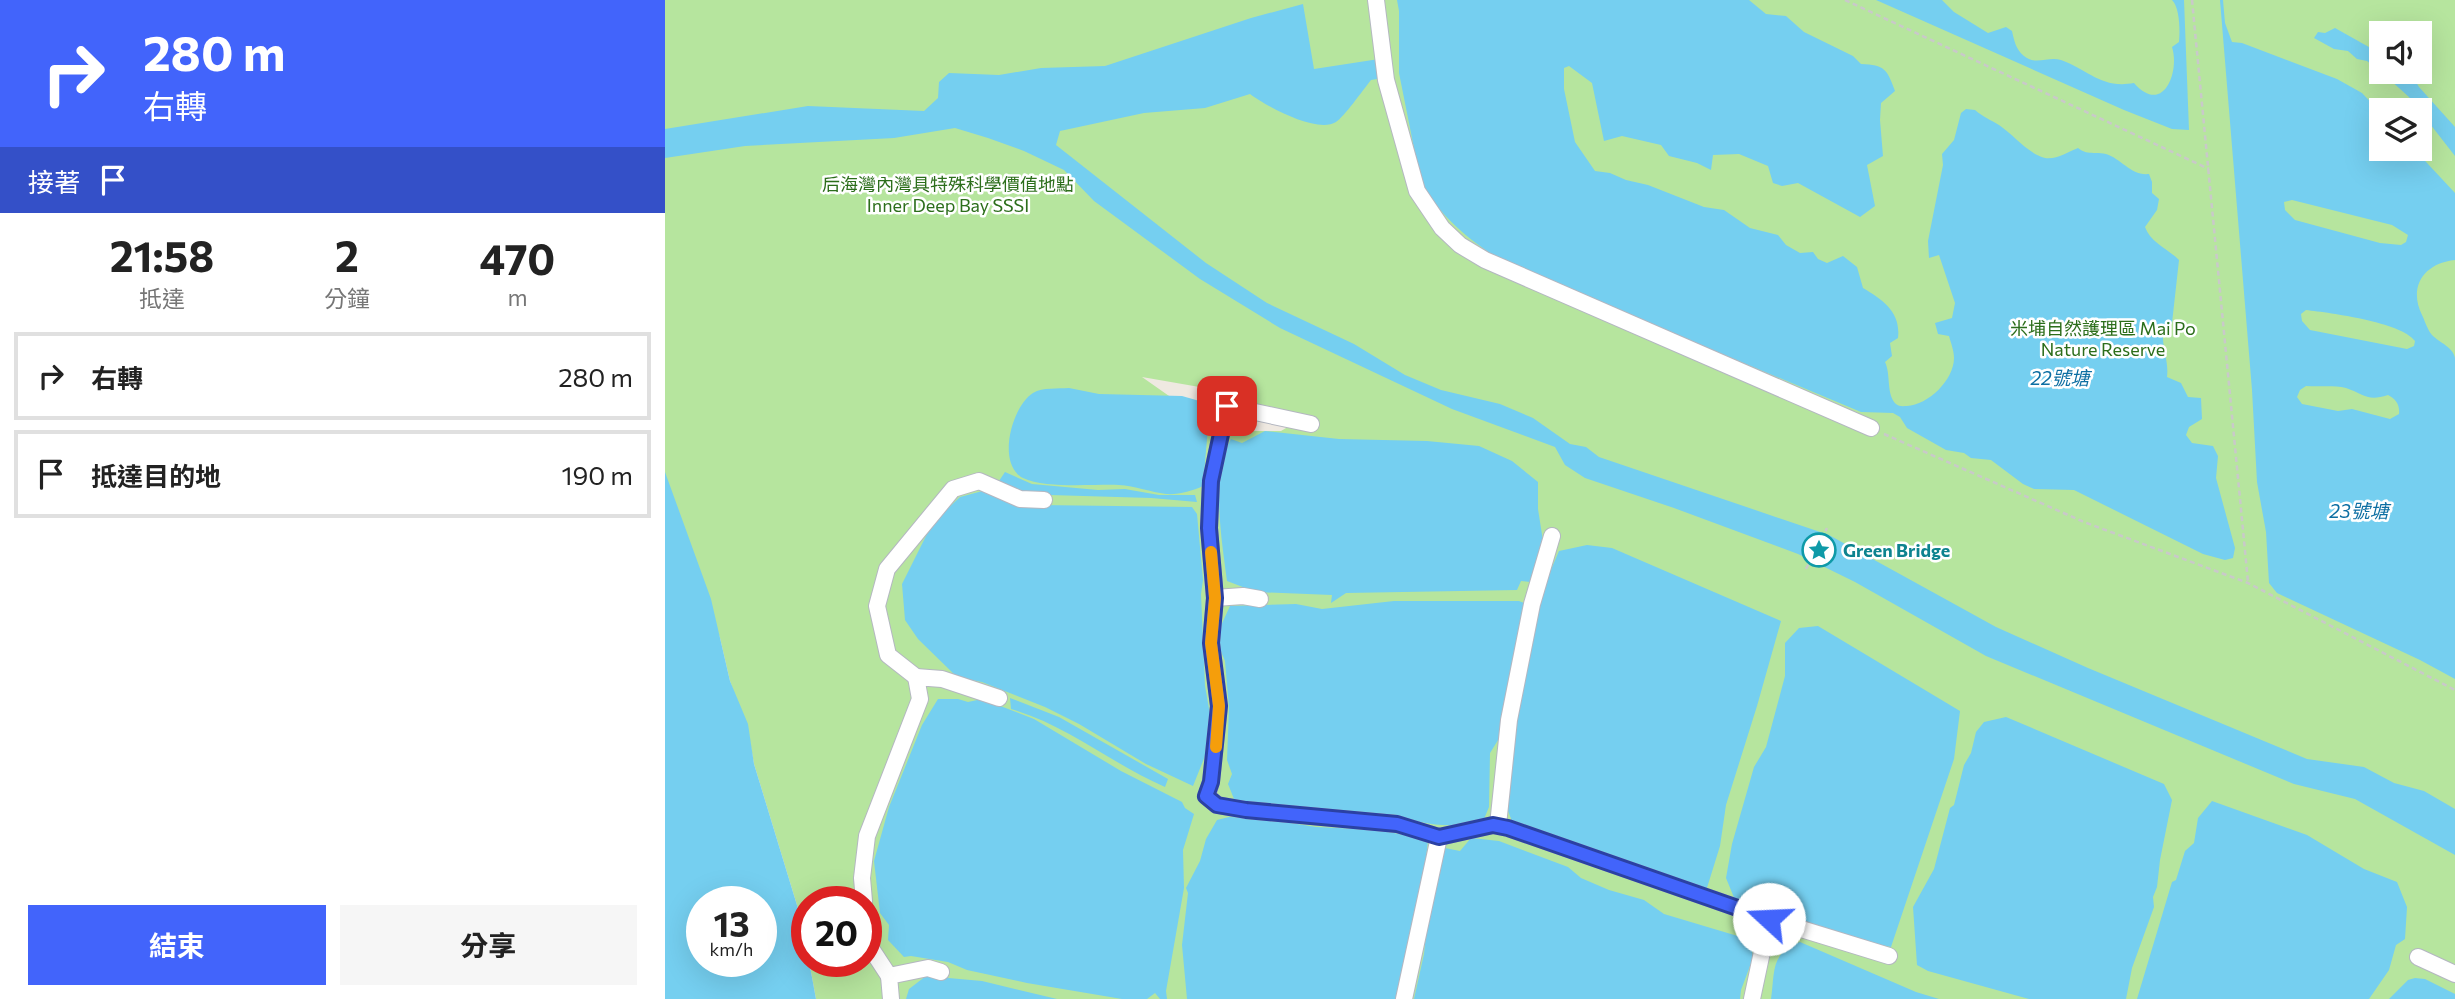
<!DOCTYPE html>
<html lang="zh-TW">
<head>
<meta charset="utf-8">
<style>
  body { margin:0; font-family:Commissioner,"Noto Sans TC",sans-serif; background:#f6f6f6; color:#222; height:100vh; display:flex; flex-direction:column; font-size:26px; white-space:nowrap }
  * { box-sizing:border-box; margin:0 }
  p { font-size:23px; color:#767676 }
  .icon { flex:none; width:38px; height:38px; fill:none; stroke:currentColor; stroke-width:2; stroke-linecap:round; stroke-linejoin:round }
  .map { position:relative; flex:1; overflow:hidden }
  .side { display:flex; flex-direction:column; background:#fff; width:665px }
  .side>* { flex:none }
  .banner { background:#4264fb; color:#fff; overflow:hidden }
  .fabs { position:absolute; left:1704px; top:21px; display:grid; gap:14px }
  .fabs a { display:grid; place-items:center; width:63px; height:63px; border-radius:0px; background:#fff; box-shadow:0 7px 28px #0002; font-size:35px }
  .speed { position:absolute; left:21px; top:886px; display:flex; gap:14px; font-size:35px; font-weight:700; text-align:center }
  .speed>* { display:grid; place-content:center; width:91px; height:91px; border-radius:50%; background:#fff; box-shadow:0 7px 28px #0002; line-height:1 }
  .speed small { font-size:18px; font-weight:400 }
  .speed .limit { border:10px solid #d22; background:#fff; color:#111 }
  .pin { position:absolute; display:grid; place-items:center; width:60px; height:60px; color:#fff; margin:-30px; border-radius:14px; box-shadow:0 4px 10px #0006 }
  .me { position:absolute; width:77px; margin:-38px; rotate:290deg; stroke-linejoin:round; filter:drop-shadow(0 0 5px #0008) }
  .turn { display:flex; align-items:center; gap:24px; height:147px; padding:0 28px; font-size:32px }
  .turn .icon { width:91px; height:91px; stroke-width:2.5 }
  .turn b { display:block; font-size:49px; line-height:60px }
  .then { display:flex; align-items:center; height:66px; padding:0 28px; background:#0003; gap:14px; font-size:26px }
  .eta { display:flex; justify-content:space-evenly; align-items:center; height:119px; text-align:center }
  .eta b { font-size:42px; font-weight:700; line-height:49px }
  .cta { display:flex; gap:14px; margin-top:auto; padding:14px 28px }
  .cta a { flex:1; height:80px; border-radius:0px; background:#4264fb; color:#fff; font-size:28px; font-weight:700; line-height:80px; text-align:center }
  .cta a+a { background:#f6f6f6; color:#222 }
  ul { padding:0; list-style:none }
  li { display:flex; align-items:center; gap:21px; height:88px; margin:0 14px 10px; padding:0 14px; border:4px solid #e0e0e0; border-radius:0px }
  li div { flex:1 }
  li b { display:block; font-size:26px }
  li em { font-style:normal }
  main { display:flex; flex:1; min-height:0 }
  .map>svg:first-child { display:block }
  .green { fill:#b6e59e; fill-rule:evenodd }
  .water { fill:#75cff0; fill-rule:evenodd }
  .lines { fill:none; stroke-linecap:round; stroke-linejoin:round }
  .minor-casing { stroke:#b4b7c1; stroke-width:18 }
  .path { stroke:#c9c9c9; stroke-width:2.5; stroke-dasharray:5 3.5; stroke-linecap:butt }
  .minor { stroke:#fff; stroke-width:16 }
  .route-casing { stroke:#2b41a3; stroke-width:18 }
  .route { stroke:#4264fb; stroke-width:12 }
  .slow { stroke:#f59e0b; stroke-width:12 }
  .labels { text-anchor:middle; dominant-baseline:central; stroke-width:5; stroke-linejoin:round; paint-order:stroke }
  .park-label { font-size:18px; fill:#2c6e1b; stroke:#fff }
  .culture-label { font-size:18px; font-weight:bold; fill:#0d838f; stroke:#fff; text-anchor:start }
  .water-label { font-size:19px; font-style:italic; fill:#0d6fa3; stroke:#fff }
</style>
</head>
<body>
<main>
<section class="side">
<div class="banner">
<div class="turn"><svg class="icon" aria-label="right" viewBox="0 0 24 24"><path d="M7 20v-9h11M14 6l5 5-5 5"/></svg><div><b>280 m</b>右轉</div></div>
<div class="then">接著<svg class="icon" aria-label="arrive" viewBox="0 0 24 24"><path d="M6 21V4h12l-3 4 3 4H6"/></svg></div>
</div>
<div class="eta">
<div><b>21:58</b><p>抵達</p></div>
<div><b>2</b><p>分鐘</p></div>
<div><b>470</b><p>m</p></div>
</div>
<ul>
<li><svg class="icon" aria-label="right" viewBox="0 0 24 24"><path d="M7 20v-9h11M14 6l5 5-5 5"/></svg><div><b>右轉</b></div><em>280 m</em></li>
<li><svg class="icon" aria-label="arrive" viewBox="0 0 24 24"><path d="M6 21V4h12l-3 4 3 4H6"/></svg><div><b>抵達目的地</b></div><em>190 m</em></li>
</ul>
<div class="cta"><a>結束</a><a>分享</a></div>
</section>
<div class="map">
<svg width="1790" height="999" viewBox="0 0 1790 999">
  <rect width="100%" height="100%" fill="#efe9e1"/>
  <path class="green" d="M0,0H1790V999H151L144,961H201V901H142V946L138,925L89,764L84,736L65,681L55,638L0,478ZM1717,33H1755V72H1717ZM1717,110H1755V149H1717ZM477,377L569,393L587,405L643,415L616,431H575L534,417Z"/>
  <g class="water">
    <path d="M732,0H1084L1101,14L1121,16L1139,32L1188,56L1196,64C1220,65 1222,69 1230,91L1216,103L1215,120L1218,156L1202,165L1210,206L1195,217L1133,183L1117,186L1108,183L1103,166L1074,154L1048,155L1046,170L1032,163L1004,156L996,145L957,136L939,141L927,83L904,66L899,68V89L910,142L930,171L945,173L961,180L983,185L1039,207L1059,210L1085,228L1113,235L1121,245L1135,253L1148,252L1153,259L1162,263L1178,256L1192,267L1198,288C1218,300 1236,312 1233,338L1225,343L1227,356L1220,362C1226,374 1221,395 1231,404C1234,407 1239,406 1242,406C1263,405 1289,380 1289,358C1289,351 1286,343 1284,336L1273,334L1270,323L1287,318L1290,303L1274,255L1264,258L1263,241L1278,165L1277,154L1289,140L1296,113L1301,109L1310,110C1318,117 1326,120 1334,125C1349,135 1362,153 1380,158C1391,160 1403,152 1413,148C1423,156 1430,151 1441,154C1457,159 1466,176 1484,174L1487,182V193L1494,199L1492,210L1480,227C1486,243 1502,248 1514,260L1507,323L1498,333C1497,349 1504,361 1502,377L1516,383L1523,397L1536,398L1537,419L1524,427L1521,435L1527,443L1548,446L1553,456L1551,478L1570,548L1568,558L1560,560L1538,554L1409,490L1369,489L1358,484L1326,460L1306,458L1299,453L1281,450L1242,428L1235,417L1228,413L1196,412L842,264C807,242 773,217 755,178L734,73V11Z"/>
    <path d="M1211,0H1277L1289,12L1323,33L1341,27L1347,31C1349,40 1351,50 1359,56C1371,66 1383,56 1396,60C1424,70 1436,89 1469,83C1498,116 1515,72 1507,47L1514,42C1515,31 1515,8 1507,0H1519L1524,130L1507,129L1459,110Z"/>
    <path d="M1555,0H1558L1560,23L1567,42L1577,43L1672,79L1697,93L1717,114V149H1749L1790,193V260C1759,263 1743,287 1757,315C1760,321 1762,329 1767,335C1775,343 1788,347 1790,358V679L1755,660L1612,593L1604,583L1601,532L1592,482L1587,390ZM1627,200L1727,225L1743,235L1741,242L1736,245L1715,243L1630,220L1620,210L1619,202ZM1641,310C1666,313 1736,322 1750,341L1749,346L1742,349L1645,330L1637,321L1636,314ZM1641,386C1654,387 1669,385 1681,388C1699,394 1702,402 1723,395C1731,399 1735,405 1734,414L1725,419L1687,409L1673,411L1637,404L1632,397L1635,390Z"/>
    <path d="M638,4L649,69L714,59L718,78L706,80C698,90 679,117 671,122C652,134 601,106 585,94L540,108L479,113L395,131L391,145L541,263L602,303L689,344L740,375L776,390L835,404L868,418L905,444L921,447L934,457L1164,535L1331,627L1423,668L1642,759L1699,767L1729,783L1759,791L1790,809V855L1690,799L1629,784L1321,656L1190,582L1133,554L1009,508L920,478L900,465L890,447L787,409L615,328L535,279L429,201L399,170L359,151L323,138L290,128L229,138L80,146L0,158V129L143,106L259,111L273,98L274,82L284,73L334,75L376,68L440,66L586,18Z"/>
    <path d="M1670,28L1711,51L1717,50V72C1733,72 1746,70 1754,87L1790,127V156L1744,97L1724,79L1702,61L1692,59L1683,51L1669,49L1649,38L1653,32L1660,33Z"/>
    <path d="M404,388L434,394L517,396L545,404L538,486C527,491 513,495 501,494C486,492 470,486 454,485C428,484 381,489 358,478C331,464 347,406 368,393C378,387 393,389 404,388Z"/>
    <path d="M600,431L674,439L762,441L814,446L847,461L873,482V509L878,541L865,582L856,581L852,590L681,593L666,603L667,595L591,592L562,581C557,541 545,475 566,439L577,443Z"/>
    <path d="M0,472L46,599L65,681L83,724L89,764L138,925L142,961H144L151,999H0ZM37,901H96V961H37Z"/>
    <path d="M340,472L367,484L433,490L460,489L494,495H530L532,502L486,498L351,494L332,484Z"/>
    <path d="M325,489L374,505L527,507L532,514L538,580L536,594L540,686L546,720L540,756L528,786L481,764L414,724L380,707L317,682L292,677L253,639L240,620L237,584L261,536L273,518L295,497Z"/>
    <path d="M922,545L947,548L1116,621L1092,706L1061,805L1055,846L1041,891L847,821L843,811L844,752L879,586L894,551Z"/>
    <path d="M729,601H854L862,604L843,724L825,753L824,807L819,819C794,830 756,825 732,815L581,805L569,799L563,784L567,774L562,760L564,708L560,661L554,647L553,632L565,606L631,604L657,609Z"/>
    <path d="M1153,626L1295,711L1289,759L1226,947L1188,939L1070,900L1061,878L1067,844L1089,767L1101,747L1120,676V643L1134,628Z"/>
    <path d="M345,698L394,717L503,779L500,787C447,764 402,725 346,709Z"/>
    <path d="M273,699H293L303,702L317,699L369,719L456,771L517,802L520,808L529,814L518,850L519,888L501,991L502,999H495L490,993L482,999H457L362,983L302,970L283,962L246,956L239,957L223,940L224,925L215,913L209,861L224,807L257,725Z"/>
    <path d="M1341,717L1499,784L1507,800L1495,860L1492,887L1488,897L1489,907L1467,968L1461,999H1364L1263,971L1252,965L1248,907L1269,869L1285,808L1289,805L1299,765L1306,753L1311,732L1319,722Z"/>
    <path d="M1547,801L1642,835L1699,869L1732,882L1742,907L1740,939L1731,945L1724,970L1704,999H1472L1507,882L1511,880L1520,851L1529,843L1533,818Z"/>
    <path d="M564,817L601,819L651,827L714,830L763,840L760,868L734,999H522L517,945L523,893L521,888L535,861L541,839L552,820Z"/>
    <path d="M806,838L834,841L903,867L916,878L944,890L979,900L999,914L1086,940L1088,958L1076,990L1075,999H749L759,954L762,925L780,848L795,851Z"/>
    <path d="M1135,942L1251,992L1274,999H1106C1110,972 1105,953 1135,942Z"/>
    <path d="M261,976L317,981L392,999H241L244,989Z"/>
    <path d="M1750,978L1760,979L1790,994V999H1724L1743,980Z"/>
  </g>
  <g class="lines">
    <defs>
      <g id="minor">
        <path d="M711,0L721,80L752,191L777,228L795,245L820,260L1206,428"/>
        <path d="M646,424L562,406L546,481L544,528L550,598L546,643L554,706L546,782L542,796L552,805L581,810L732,824L774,837L828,825L843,828L1104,919L1224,956"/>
        <path d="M550,598L578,596L595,599"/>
        <path d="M251,677L223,655L212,606L222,569L288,489L314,481L355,499L379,500"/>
        <path d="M833,825L844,720L867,604L887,536"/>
        <path d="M199,901L197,878L202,836L255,699L251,677L277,679L334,698"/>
        <path d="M201,924L207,950L224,976"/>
        <path d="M1753,957L1790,974"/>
        <path d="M226,999L224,976L263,968L276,972"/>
        <path d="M739,999L774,837"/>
        <path d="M1087,999L1104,919"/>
      </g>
    </defs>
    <use href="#minor" class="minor-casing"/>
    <g class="path">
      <path d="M1180,0L1544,169"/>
      <path d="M1527,0L1583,582"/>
      <path d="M1219,434L1419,522L1583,583L1790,690"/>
      <path d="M1141,569L1162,528"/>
    </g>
    <use href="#minor" class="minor"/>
  </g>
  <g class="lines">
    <defs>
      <path id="route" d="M562,406L546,481L544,528L550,598L546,643L554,706L546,782L541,796L552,805L581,810L732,824L774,837L828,825L843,828L1104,919"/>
    </defs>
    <use href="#route" class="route-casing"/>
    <use href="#route" class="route"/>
    <path class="slow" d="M546,552L550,598L546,643L554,706L551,747"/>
  </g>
  <defs>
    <symbol id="sight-ring" viewBox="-11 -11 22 22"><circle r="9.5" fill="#fff" stroke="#0f9aa8" stroke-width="1.5"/><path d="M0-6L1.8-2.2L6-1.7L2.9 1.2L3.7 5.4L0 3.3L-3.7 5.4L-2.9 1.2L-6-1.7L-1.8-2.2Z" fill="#0f9aa8"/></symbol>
  </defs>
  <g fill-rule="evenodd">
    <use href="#sight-ring" x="1135" y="531" width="38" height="38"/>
  </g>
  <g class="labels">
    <g class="park-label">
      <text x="283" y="184">后海灣內灣具特殊科學價值地點<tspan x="283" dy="21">Inner Deep Bay SSSI</tspan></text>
      <text x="1438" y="328">米埔自然護理區 Mai Po<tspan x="1438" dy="21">Nature Reserve</tspan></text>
    </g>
    <g class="culture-label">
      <text x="1178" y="550">Green Bridge</text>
    </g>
    <g class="water-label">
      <text x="1395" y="377">22號塘</text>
      <text x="1694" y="510">23號塘</text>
    </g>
  </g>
</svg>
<div class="fabs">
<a><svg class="icon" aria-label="sound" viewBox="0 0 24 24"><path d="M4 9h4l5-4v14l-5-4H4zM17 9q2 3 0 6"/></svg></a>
<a><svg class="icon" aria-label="layers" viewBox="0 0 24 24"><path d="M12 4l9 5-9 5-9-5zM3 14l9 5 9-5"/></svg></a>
</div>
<div class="speed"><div>13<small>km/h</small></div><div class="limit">20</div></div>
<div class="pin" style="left:562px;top:406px;background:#d93025"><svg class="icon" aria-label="arrive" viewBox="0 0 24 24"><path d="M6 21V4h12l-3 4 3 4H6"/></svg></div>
<svg class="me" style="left:1104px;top:919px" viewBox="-20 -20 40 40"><circle r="19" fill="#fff"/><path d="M0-13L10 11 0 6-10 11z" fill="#4264fb"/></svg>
</div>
</main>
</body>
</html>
